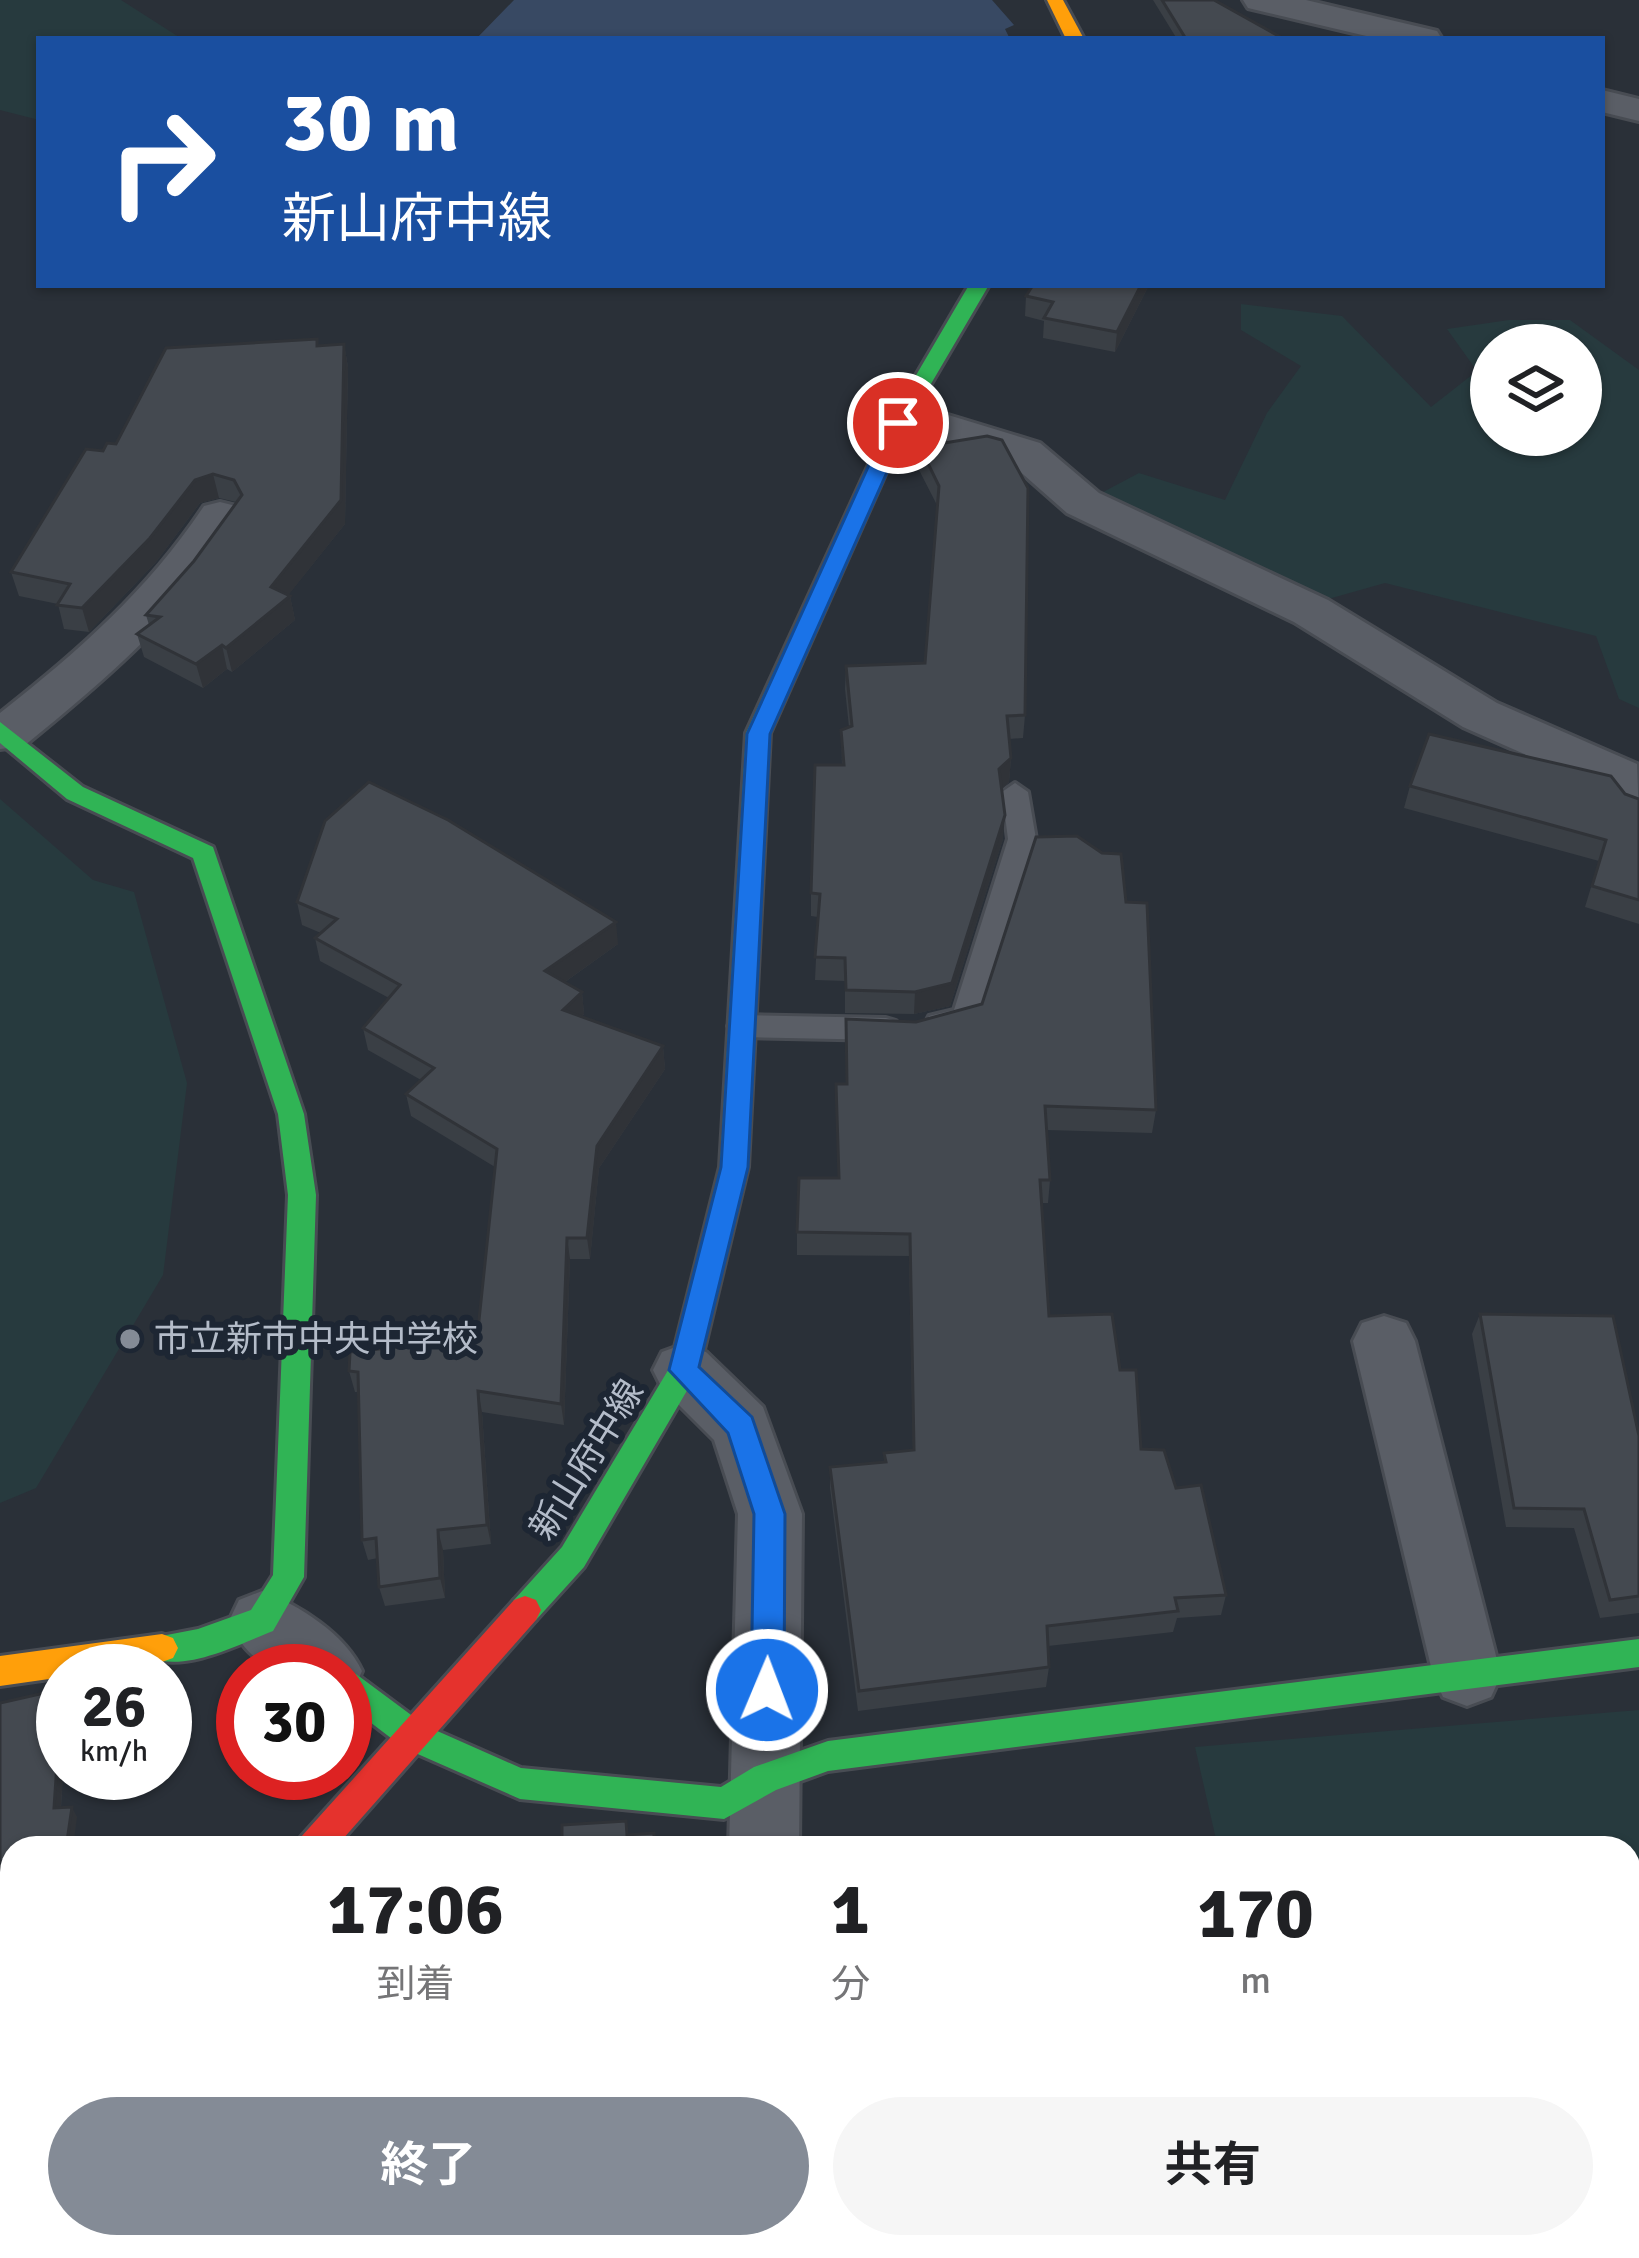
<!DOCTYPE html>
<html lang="ja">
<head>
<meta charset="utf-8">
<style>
  body { margin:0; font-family:Signika,"Noto Sans JP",sans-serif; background:#f6f6f6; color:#202124; height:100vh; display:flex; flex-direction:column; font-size:45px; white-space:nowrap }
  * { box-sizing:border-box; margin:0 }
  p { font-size:39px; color:#757577 }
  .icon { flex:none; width:66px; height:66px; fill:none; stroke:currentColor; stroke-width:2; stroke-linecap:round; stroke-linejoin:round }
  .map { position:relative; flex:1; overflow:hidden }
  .details { position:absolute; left:0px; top:1836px; width:1641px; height:423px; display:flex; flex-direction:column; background:#fff; border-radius:36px 36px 0 0; box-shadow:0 3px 9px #0004 }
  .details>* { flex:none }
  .guide { position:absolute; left:36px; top:36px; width:1569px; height:252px; border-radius:0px; box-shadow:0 3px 9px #0004; background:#1a4fa0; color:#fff; overflow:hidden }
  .controls { position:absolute; left:1470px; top:324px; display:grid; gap:24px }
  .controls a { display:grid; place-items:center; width:132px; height:132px; border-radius:50%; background:#fff; box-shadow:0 3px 9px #0004; font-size:60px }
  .speed { position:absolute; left:36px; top:1644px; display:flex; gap:24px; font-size:60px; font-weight:700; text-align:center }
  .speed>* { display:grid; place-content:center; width:156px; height:156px; border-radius:50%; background:#fff; box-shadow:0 3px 9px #0004; line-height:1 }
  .speed small { font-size:30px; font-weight:400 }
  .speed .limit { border:18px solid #d22; background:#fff; color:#111 }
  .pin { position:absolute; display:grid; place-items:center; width:102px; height:102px; color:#fff; margin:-51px; border:6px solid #fff; border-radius:50%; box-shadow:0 3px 12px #0007 }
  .me { position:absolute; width:132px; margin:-66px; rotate:1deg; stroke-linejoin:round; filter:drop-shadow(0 0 9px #0008) }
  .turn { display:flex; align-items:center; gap:42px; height:252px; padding:0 48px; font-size:54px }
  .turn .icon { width:156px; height:156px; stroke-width:2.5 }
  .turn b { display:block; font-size:84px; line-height:102px }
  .eta { display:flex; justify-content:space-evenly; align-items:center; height:204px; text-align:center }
  .eta b { font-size:72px; font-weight:700; line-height:84px }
  .cta { display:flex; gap:24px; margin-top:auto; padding:24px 48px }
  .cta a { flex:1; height:138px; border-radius:72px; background:#848b96; color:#fff; font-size:48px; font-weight:700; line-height:138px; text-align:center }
  .cta a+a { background:#f6f6f6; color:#202124 }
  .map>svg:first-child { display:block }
  .green { fill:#273a3e; fill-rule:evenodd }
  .water { fill:#384963 }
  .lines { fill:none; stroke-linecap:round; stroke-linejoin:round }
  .lane-casing { stroke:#484c53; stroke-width:6 }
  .street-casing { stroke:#484c53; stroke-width:6 }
  .fast-casing { stroke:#484c53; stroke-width:6 }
  .slow-casing { stroke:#484c53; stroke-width:6 }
  .jam-casing { stroke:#484c53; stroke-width:6 }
  .lane { fill:#5a5e66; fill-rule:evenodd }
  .street { fill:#5a5e66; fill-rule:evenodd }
  .fast { fill:#30b455; fill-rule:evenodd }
  .slow { fill:#ff9f0a; fill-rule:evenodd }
  .jam { fill:#e5322d; fill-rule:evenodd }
  .wall { fill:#3a3f45 }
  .shaded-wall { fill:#303338 }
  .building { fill:#444950; stroke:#303338; stroke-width:3 }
  .route { fill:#1a73e8; stroke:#114b97; stroke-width:3 }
  .poi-dot { fill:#848b96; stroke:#1d2633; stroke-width:4.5 }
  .labels { text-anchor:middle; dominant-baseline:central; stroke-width:12; stroke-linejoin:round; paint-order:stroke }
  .poi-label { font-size:36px; fill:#b4bcc9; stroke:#1d2633; text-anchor:start }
  .street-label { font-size:36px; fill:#b4bcc9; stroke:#1d2633 }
</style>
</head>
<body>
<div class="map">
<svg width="1639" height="2258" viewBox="0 0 1639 2258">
  <rect width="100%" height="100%" fill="#2a3038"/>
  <g class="green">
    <path d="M0,0H121L182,39H39V120L0,110Z"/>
    <path d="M1241,304L1342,316L1431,407L1477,371L1447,329L1509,320H1570L1639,370V708L1619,699L1596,636L1385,583L1307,605L1088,500L1139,473L1225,500L1267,413L1301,366L1241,330ZM1491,345H1581V435H1491Z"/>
    <path d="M0,799L93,880L134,892L187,1083L163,1275L36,1488L0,1503Z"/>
    <path d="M1639,1710V2200L1629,2190V1848H1218L1195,1747Z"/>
  </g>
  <path class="water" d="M514,0H992L1014,25L1005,29L1010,39H476Z"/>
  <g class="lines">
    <defs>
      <g id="lane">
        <path d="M1015,783L1028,792L1036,839L980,1018C972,1033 944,1036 929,1032L925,1024L929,1016L954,1010L1008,839L1002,792Z"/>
        <path d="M742,1015L886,1018L896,1021L901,1029L896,1037L886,1040L742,1037L732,1034L728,1026L732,1018Z"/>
      </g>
      <g id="street">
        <path d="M1243,0H1306L1437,31L1442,39H1379L1248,8Z"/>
        <path d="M1602,90L1639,99V121L1602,112Z"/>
        <path d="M898,410L945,414L1040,443L1099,493L1328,600L1497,703L1637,764L1639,819L1621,813L1601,788L1463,727L1294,622L1067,513L1008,461L940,440L883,432L876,423L883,414Z"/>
        <path d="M220,502L236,506L243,516C186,611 109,677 24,746L0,749V713C79,651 148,590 204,506Z"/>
        <path d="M1384,1316L1406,1323L1415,1341L1501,1675L1491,1697L1467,1706L1443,1697L1433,1675L1353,1341L1362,1323Z"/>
        <path d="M684,1344L706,1352L763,1407L802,1514L799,1848H729L738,1514L714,1440L662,1388L653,1370L662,1352Z"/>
        <path d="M262,1591C299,1605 345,1634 362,1671L352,1693L345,1695V1671C291,1671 255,1679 229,1621L239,1600Z"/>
        <rect x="715" y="2247" width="78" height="11"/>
      </g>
      <g id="fast">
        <path d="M969,285H989L908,423L770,733L748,1167L699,1370L584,1567L536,1620L525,1624L514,1620L509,1610L514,1600L562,1547L670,1367L720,1167L746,733L888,423Z"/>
        <path d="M0,722L83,787L213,847L304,1114L316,1195L304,1577L273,1631C239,1644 187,1672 151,1658L146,1648L151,1638L198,1629L251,1610L273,1575L288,1195L278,1114L193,858L67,799L0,743Z"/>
        <path d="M1639,1639V1667L828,1771L776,1790L724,1819L520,1799L404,1748L345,1703V1671H341L345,1669L356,1674L426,1726L521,1768L721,1787L754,1767L828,1741Z"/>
        <path d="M12,2172V2218L0,2223V2177Z"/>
      </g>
      <g id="slow">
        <path d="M1047,0H1063L1084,39H1066Z"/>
        <path d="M162,1634L173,1638L178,1648L173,1658L162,1662L63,1671V1677L0,1686V1656Z"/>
      </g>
      <path id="jam" d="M525,1596L536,1600L541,1610L536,1620L335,1848H296L301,1837L514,1600Z"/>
    </defs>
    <use href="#lane" class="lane-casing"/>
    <use href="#street" class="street-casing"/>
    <use href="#fast" class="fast-casing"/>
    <use href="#slow" class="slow-casing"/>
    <use href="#jam" class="jam-casing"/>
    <use href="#lane" class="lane"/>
    <use href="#street" class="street"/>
    <use href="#fast" class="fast"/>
    <use href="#slow" class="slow"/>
    <use href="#jam" class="jam"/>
  </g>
  <g class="wall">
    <path d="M1153,0H1214L1284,39H1177Z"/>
    <path d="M1149,285L1115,352L1043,338L1044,321L1025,316L1026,296Z"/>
    <path d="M344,344L348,367L345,524L288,595L290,596L295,620L232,672L227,669L203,688L144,657L137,634L149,625L146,615L194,561L236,502L219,498L200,503L156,562L89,632L64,629L58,604L19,596L11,572L103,451L319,346Z"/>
    <path d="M987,436L1025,715L1023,738L1009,739L1011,758L1009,782L1002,789L1003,839L950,1006L914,1014L845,1013V981L815,980L818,917L811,916V893L842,765L841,730L849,727L845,689L846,666L925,663L938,507L919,470L920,447Z"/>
    <path d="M1410,786L1625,794L1639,799V924L1585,907L1599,861L1404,808Z"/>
    <path d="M297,902L618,944L565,982L582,992L584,1014L581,1017L663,1046L665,1069L599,1168L590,1259H570L564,1425L482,1412L491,1544L443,1550L445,1598L385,1606L379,1587L378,1558L368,1560L362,1540L358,1392H355L349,1371L477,1339L495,1167L411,1116L406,1094L421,1080L368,1050L363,1028L389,998L320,961L315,938L321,933L302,925Z"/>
    <path d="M1126,902L1156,1110L1152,1133L1047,1130L1050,1180L1048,1203H1042L1049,1316L1120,1370L1141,1449L1176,1488L1226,1595L1221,1615L1177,1618L1173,1632L1048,1646L1049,1667L1046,1687L858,1711L830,1488V1467L884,1462V1453L913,1450L909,1256L797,1255V1232L838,1178L846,1084L916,1022L982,1004Z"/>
    <path d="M1480,1314L1639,1436V1613L1600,1618L1574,1528L1506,1527L1472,1334Z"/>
    <path d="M62,1689L63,1773L61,1808L77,1817L12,1848V1925H0V1703Z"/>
  </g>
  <g class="shaded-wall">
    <path d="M1141,285H1149L1115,352L1117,332Z"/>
    <path d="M344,344L348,367L345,524L282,603L290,596L295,620L232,672L226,648L271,587Z"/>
    <path d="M213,474L219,498L200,503L156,562L89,632L82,608L195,480Z"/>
    <path d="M222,645L227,669L203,688L196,664Z"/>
    <path d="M1011,758L1009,782L998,793L999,769Z"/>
    <path d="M1005,815L1003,839L950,1006L914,1014L915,992Z"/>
    <path d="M616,922L618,944L548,994L545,971Z"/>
    <path d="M582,992L584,1014L565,1033L563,1010Z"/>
    <path d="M663,1046L665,1069L599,1168L590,1259L587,1238L597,1146Z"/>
    <path d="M567,1238L570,1259L564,1425L561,1404Z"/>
    <path d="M478,1391L482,1412L491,1544L487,1525Z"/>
    <path d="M438,1530L443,1550L445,1598L440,1578Z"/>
    <path d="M62,1689L63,1773L60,1818L54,1808Z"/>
    <path d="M72,1807L77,1817L73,1848H66Z"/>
  </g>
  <g class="building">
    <path d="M1162,0H1214L1284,39H1186Z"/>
    <path d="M1033,285H1141L1117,332L1044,318L1053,302L1026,296Z"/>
    <path d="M317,339V346L344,344L341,500L271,587L290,596L226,648L222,645L196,664L137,634L160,617L146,615L194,561L242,495L234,480L213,474L195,480L150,538L82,608L57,605L70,584L11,572L86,449L103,451L107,443L116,444L166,348Z"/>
    <path d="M987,436L1002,440L1028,488L1025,715L1007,716L1011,758L999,769L1005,815L952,983L915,992L846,990L845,958L815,957L820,894L811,893L815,765H844L841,730L852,726L846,666L925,663L939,486L920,447Z"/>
    <path d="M1429,734L1611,776L1625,794L1639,799V900L1592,886L1606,840L1410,786Z"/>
    <path d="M369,782L448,820L616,922L545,971L582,992L563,1010L663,1046L597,1146L587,1238H567L561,1404L478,1391L487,1525L438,1530L440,1578L379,1587L376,1538L362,1540L358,1372L349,1371L350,1352L477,1339L497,1149L406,1094L434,1068L363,1028L400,985L315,938L337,919L297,902L325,821Z"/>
    <path d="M1077,836L1102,853L1121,854L1126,902L1147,903L1156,1110L1045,1106L1050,1180H1040L1049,1316L1112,1314L1120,1370H1136L1141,1449L1164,1450L1176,1488L1201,1485L1226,1595L1175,1598L1178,1611L1047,1626L1049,1667L859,1691L830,1467L886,1462L884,1453L914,1450L910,1234L797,1232L799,1178H839L836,1084H847L846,1019L916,1022L982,1004L1036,837Z"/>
    <path d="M1480,1314L1613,1316L1639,1436V1596L1610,1600L1584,1509L1514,1508Z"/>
    <path d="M62,1689L54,1808L72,1807L66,1848H12V1915L0,1916V1703Z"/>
    <path d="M626,1821L627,1835L654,1833V1848H500V1844L562,1841V1825Z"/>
  </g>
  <path class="route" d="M898,417L909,423L770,734L748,1167L699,1367L752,1417L785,1514L784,1690L779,1701L767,1705L756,1701L751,1690L754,1514L728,1433L669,1370L721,1167L747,734L888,423Z"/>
  <circle class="poi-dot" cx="130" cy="1339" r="12"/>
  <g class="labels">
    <g class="poi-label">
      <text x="154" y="1339">市立新市中央中学校</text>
    </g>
    <g class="street-label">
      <text transform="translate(587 1460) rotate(-58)">新山府中線</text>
    </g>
  </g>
</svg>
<div class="controls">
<a><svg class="icon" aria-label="layers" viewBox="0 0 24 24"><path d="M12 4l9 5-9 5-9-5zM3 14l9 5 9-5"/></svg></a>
</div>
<div class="speed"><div>26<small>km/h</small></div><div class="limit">30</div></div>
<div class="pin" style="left:898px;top:423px;background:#d93025"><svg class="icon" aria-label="arrive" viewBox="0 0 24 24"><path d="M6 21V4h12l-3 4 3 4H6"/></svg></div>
<svg class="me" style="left:767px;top:1690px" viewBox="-20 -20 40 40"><circle r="17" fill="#1a73e8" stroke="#fff" stroke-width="3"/><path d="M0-11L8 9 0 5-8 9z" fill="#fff"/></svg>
<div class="guide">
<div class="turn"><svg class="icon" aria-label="right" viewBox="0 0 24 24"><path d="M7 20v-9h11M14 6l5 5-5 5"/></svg><div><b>30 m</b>新山府中線</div></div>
</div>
<section class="details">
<div class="eta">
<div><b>17:06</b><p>到着</p></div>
<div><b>1</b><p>分</p></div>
<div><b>170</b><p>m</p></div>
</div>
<div class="cta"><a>終了</a><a>共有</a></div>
</section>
</div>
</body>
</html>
